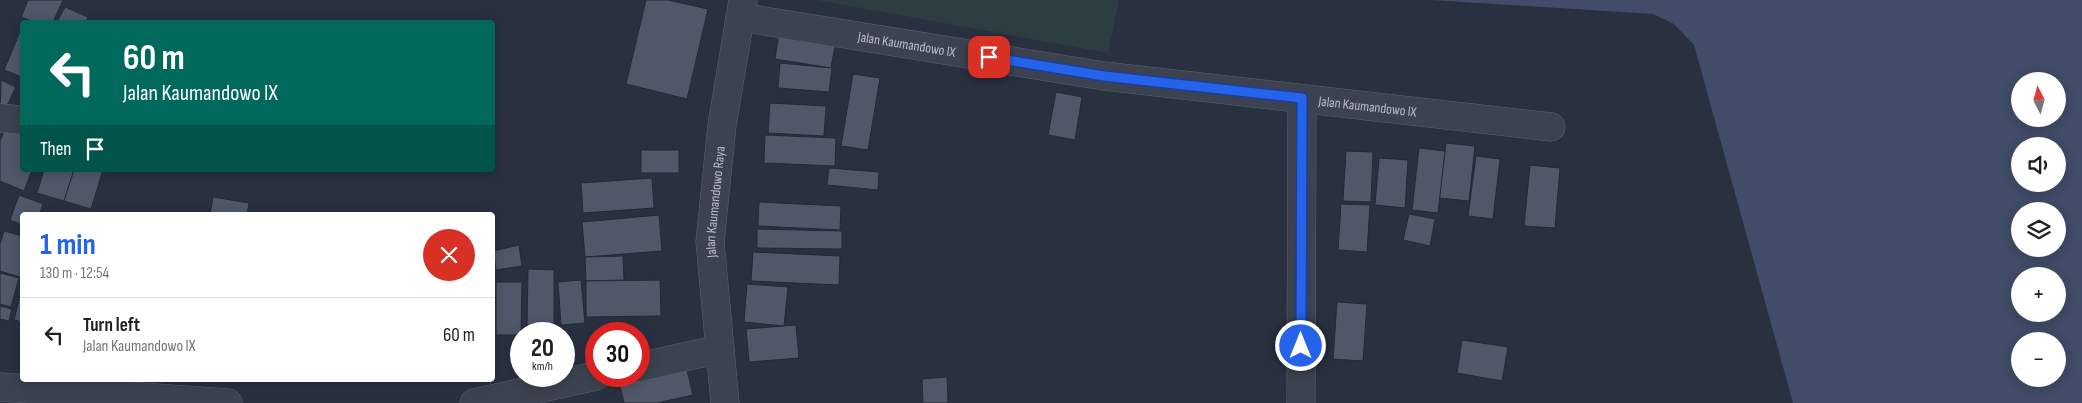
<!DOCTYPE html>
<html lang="en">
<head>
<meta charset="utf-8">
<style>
  body { margin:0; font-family:"Sofia Sans Condensed",sans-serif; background:#f6f6f6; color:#202124; height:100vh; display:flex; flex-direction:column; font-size:19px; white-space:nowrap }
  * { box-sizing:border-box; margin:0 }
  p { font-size:16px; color:#757577 }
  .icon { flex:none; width:28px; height:28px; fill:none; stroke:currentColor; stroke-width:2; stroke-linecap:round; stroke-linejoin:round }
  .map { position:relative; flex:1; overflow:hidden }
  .details { position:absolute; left:20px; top:212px; width:475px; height:170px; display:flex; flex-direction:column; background:#fff; border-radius:5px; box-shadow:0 2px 12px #0003 }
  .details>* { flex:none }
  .banner { position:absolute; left:20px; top:20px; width:475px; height:152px; border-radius:5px; box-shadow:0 2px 12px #0003; background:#00695c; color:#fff; overflow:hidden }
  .needle { width:32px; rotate:354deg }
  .buttons { position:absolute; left:2011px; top:72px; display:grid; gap:10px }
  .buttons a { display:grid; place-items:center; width:55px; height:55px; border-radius:50%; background:#fff; box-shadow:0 2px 12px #0003; font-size:25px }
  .speed { position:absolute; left:510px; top:322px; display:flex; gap:10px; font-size:25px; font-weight:700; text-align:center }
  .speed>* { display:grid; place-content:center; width:65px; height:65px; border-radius:50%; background:#fff; box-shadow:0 2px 12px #0003; line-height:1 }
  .speed small { font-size:12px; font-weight:400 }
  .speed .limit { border:8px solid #d22; background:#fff; color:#111 }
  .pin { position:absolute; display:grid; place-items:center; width:42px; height:42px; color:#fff; margin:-21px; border-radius:10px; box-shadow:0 2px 8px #0006 }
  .me { position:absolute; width:55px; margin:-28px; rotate:0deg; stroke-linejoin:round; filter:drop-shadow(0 0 4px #0008) }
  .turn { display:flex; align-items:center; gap:18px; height:105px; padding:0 20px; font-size:22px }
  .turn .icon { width:65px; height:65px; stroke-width:2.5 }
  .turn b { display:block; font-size:35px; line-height:42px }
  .then { display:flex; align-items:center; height:48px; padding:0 20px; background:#0003; gap:10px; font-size:19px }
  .round { display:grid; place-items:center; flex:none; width:52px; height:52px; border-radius:26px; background:#f6f6f6 }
  .headline { display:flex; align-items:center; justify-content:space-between; height:85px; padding:0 20px }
  h1 { font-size:30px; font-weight:700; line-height:38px; color:#2563eb }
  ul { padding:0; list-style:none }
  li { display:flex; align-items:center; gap:15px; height:75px; padding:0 20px; border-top:1px solid #e0e0e0 }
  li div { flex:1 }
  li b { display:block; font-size:19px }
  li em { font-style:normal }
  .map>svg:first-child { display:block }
  .green { fill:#2c3e42 }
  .water { fill:#404c68; fill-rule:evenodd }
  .building { fill:#4f5769; stroke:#242937 }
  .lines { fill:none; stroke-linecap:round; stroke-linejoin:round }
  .minor-casing { stroke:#5b606d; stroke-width:29 }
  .minor { stroke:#3d4250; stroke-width:28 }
  .route-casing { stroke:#184099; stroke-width:12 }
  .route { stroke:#2563eb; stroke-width:9 }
  .labels { text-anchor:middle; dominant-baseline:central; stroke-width:4.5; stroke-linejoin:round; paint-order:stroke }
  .street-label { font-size:14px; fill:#babeca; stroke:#222735 }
</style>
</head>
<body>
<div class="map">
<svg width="2082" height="403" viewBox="0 0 2082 403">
  <rect width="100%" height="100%" fill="#293040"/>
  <path class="green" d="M817,0H1119L1108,53Z"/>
  <path class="water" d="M1431,0H2082V403H1793L1694,45L1674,24L1653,14ZM2020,81H2058V119H2020ZM2058,146V184H2020V146ZM2058,211V249H2020V211ZM2020,276H2058V314H2020ZM2058,341V379H2020V341Z"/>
  <g class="building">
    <path d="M28,0H63L53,22H34L21,17Z"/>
    <path d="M646,0H668L708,9L687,99L626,84Z"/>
    <path d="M65,7L88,17L86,22H57Z"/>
    <path d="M22,27V77L4,70Z"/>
    <path d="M779,32L836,40L831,68L775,59Z"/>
    <path d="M780,63L832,68L829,92L778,88Z"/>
    <path d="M853,74L880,78L868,150L841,146Z"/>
    <path d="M1,80L16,87L3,114L0,113Z"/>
    <path d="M1056,92L1082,97L1075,140L1048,135Z"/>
    <path d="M770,103L826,106L824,136L768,133Z"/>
    <path d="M7,124L22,130V170H32L24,191L0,181V141Z"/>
    <path d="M765,135L836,138L835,166L764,163Z"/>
    <path d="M1446,143L1475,146L1469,201L1439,198Z"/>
    <path d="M1419,148L1445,151L1438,213L1412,210Z"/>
    <rect x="641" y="150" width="38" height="23"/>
    <path d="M1346,151L1373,152L1371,202L1343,201Z"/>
    <path d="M1476,156L1500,159L1493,219L1468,216Z"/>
    <path d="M1379,158L1408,160L1405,208L1375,205Z"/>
    <path d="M1530,165L1560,168L1555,228L1524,226Z"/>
    <path d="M829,168L879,172L878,190L827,185Z"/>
    <path d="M44,170H74L64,201L37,193Z"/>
    <path d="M74,170H103L91,209L64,201Z"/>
    <path d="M652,178L654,208L583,213L581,183Z"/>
    <path d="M19,195L43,204L39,215H22V225L10,220Z"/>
    <path d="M213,197L249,203L247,215H210Z"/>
    <path d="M759,202L841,206L840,230L758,226Z"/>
    <path d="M1341,204L1370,205L1367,252L1338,250Z"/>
    <path d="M1409,214L1435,219L1430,246L1403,240Z"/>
    <path d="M659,215L662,251L585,257L582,222Z"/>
    <path d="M757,229L842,231V249L757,248Z"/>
    <path d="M4,231L22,236V268L20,277L0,271V244Z"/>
    <path d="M519,245L522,266L496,270L493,251Z"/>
    <path d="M753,252L840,256L839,285L751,281Z"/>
    <path d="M623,256L624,280L586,281L585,257Z"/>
    <path d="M528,269L554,270V326H527Z"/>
    <path d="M0,273L19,278L11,307L0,304Z"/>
    <path d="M581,280L585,323L561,325L558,282Z"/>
    <path d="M660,280L661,316L586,317V281Z"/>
    <path d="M496,282H522L521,335H496Z"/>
    <path d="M747,284L788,287L784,326L744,322Z"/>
    <path d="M22,287V322L14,320Z"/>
    <path d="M1337,302L1367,304L1363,361L1333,359Z"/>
    <path d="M0,306L12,309L9,321L0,319Z"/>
    <path d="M796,325L799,358L749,362L746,329Z"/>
    <path d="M1462,340L1508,347L1502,381L1457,373Z"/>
    <path d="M686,366L693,395L657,403H624L619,382Z"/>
    <path d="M947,377L948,403H923L922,379Z"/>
  </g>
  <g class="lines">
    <defs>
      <g id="minor">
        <path id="s1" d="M740,17L1104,76L1551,127"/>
        <path d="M0,118L22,120"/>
        <path d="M639,367L720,349"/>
        <path d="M0,387L228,403"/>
        <path d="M474,403L596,376"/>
        <path id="s2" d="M725,403L710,242L722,125L743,0"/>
        <path d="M1301,403L1302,99"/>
      </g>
    </defs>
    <use href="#minor" class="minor-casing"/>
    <use href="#minor" class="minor"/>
  </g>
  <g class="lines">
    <defs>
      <path id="route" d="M989,57L1104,76L1302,98L1301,346"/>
    </defs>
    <use href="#route" class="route-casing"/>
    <use href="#route" class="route"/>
  </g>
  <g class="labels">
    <g class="street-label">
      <text stroke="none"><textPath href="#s1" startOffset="169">Jalan Kaumandowo IX</textPath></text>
      <text stroke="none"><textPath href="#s1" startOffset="634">Jalan Kaumandowo IX</textPath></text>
      <text stroke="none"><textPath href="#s2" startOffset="202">Jalan Kaumandowo Raya</textPath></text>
    </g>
  </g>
</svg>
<div class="buttons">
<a><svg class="needle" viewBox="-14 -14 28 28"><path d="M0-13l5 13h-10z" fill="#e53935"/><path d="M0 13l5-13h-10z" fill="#757577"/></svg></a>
<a><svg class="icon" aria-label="sound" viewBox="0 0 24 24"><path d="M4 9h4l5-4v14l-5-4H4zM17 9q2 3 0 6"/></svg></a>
<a><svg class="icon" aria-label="layers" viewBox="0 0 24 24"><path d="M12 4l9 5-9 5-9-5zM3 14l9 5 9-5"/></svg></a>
<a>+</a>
<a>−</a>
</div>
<div class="speed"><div>20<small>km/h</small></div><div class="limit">30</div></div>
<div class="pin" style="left:989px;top:57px;background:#d93025"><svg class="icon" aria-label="arrive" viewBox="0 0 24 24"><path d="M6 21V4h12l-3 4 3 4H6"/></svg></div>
<svg class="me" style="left:1301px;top:346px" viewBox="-20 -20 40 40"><circle r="17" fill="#2563eb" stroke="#fff" stroke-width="3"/><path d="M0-11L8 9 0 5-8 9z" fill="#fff"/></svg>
<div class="banner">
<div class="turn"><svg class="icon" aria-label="left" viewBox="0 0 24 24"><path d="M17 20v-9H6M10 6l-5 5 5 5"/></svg><div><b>60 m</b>Jalan Kaumandowo IX</div></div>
<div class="then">Then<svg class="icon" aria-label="arrive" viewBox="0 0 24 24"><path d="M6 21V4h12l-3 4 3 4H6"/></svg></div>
</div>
<section class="details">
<div class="headline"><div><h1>1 min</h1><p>130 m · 12:54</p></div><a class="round" style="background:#d93025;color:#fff"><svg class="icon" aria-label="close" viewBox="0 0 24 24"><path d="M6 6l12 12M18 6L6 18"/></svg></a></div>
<ul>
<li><svg class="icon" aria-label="left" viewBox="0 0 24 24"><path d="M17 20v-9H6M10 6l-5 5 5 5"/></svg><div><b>Turn left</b><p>Jalan Kaumandowo IX</p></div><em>60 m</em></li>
</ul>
</section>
</div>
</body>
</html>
